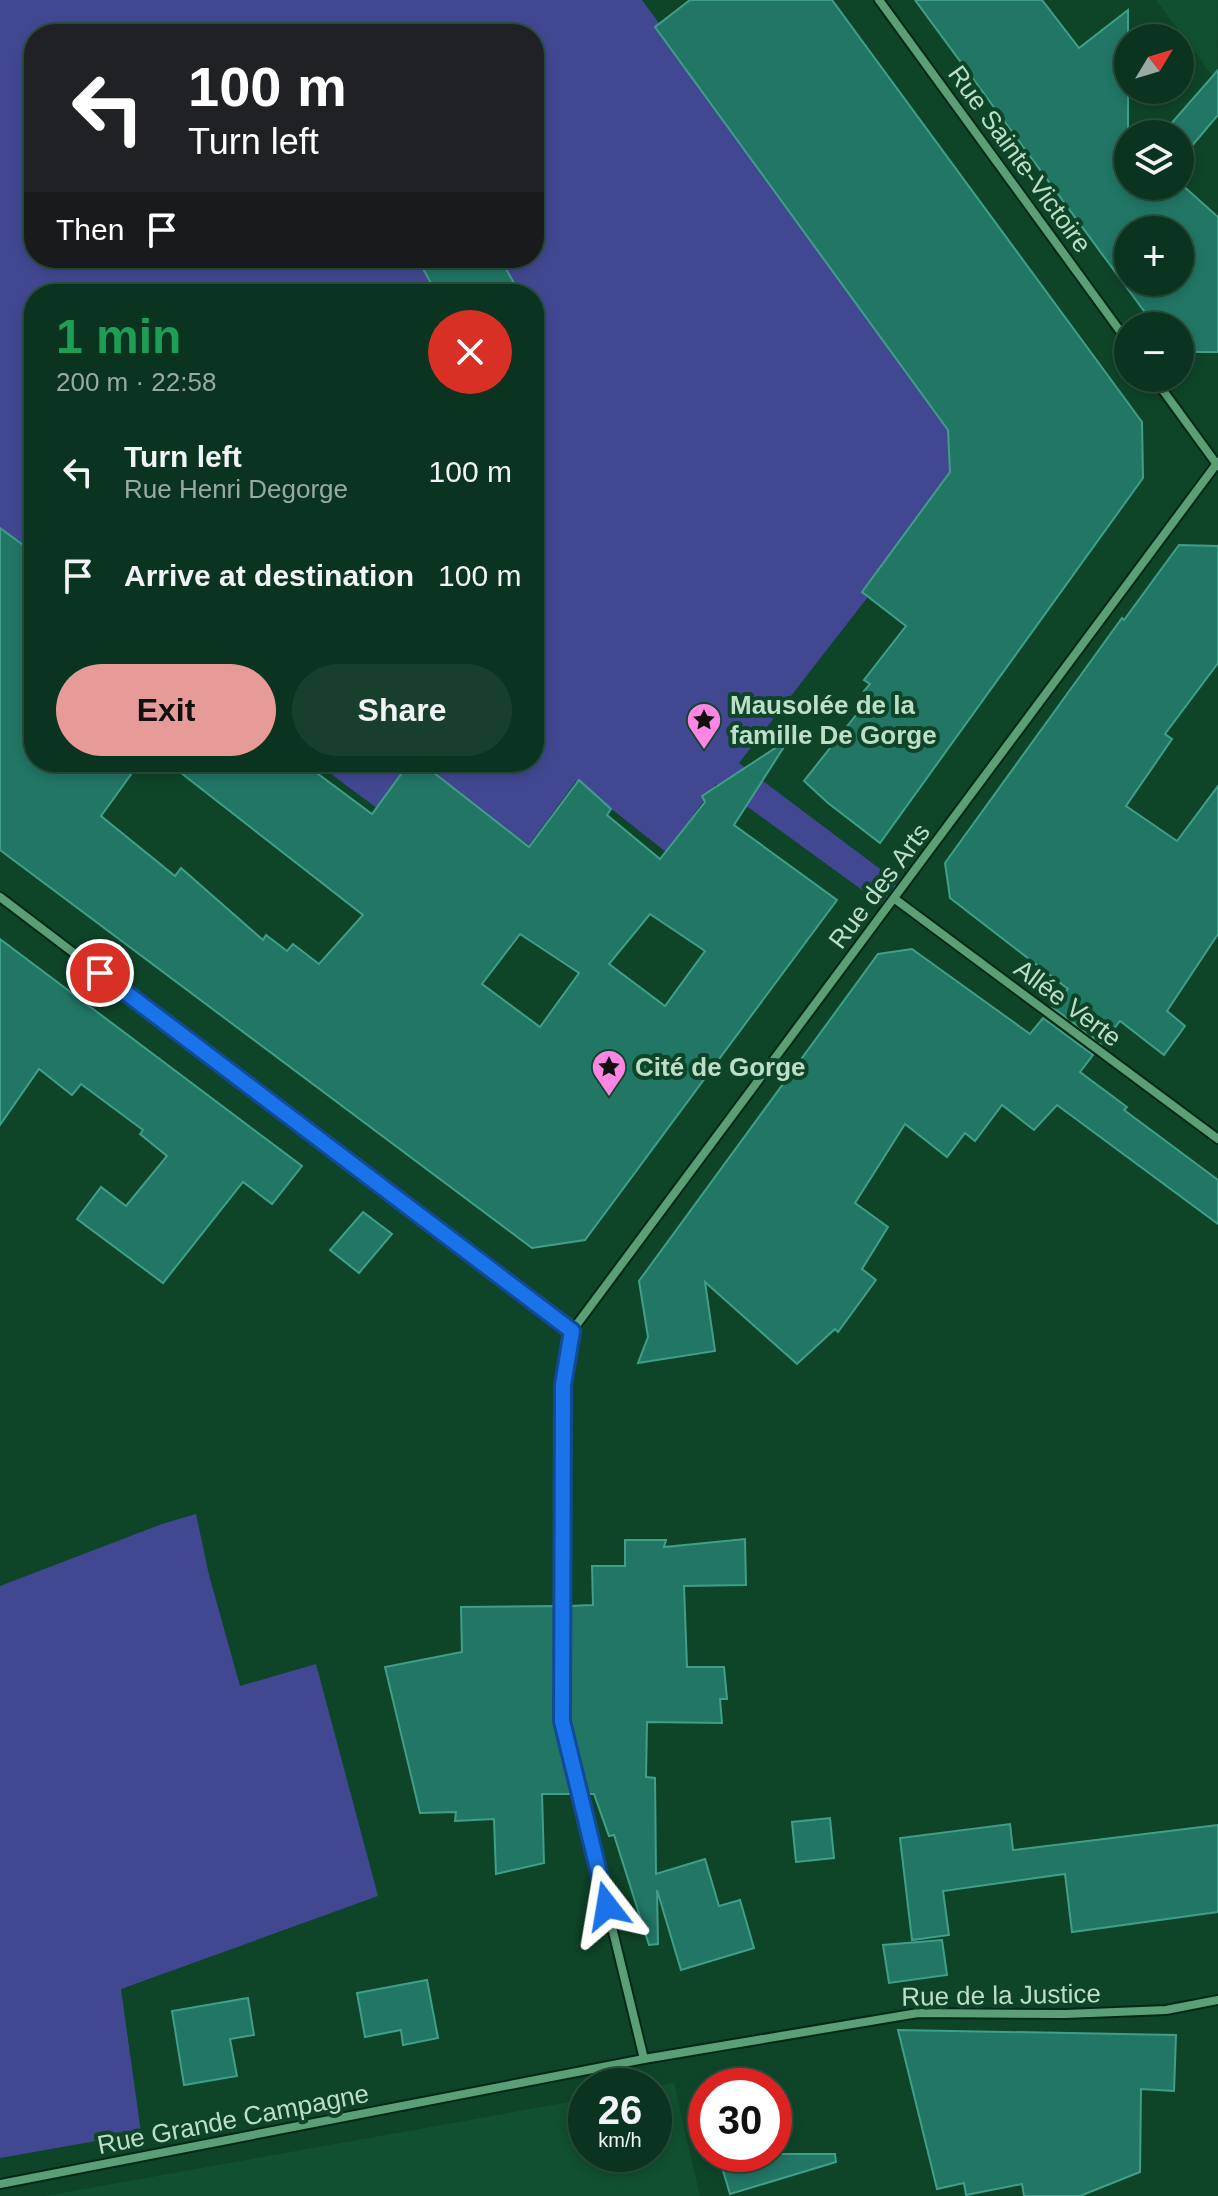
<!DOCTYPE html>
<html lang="en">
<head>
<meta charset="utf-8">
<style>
  body { margin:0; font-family:Arial,sans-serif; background:#183f2c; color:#f1f3f6; height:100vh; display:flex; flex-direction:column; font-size:30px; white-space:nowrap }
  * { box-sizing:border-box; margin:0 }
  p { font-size:26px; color:#99aaa4 }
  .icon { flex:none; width:44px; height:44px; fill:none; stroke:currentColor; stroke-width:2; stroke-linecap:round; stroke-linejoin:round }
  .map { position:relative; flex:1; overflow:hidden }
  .drawer { position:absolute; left:24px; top:284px; width:520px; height:488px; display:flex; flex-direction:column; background:#0a341f; border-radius:32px; box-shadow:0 4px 12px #0003,0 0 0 2px #2a4f3d }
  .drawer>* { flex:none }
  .top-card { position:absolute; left:24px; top:24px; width:520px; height:244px; border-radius:32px; box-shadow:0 4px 12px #0003,0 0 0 2px #2a4f3d; background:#202124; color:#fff; overflow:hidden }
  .needle { width:52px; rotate:52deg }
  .controls { position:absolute; left:1114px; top:24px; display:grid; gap:16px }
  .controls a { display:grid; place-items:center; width:80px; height:80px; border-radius:50%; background:#0a341f; box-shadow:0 4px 12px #0003,0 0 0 2px #2a4f3d; font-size:40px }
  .speed { position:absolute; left:568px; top:2068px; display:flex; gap:16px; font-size:40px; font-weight:700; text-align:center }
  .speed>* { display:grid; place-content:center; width:104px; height:104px; border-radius:50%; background:#0a341f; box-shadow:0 4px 12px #0003,0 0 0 2px #2a4f3d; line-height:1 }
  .speed small { font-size:20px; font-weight:400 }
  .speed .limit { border:12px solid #d22; background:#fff; color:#111 }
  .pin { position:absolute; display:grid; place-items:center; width:68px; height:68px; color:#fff; margin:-34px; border:4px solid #fff; border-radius:50%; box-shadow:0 2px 8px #0007 }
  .me { position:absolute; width:88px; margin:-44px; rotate:346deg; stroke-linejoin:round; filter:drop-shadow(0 0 6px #0008) }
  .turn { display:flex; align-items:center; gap:28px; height:168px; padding:0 32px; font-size:36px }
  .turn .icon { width:104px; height:104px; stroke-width:2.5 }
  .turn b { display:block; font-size:56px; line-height:68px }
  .then { display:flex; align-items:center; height:76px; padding:0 32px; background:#0003; gap:16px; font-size:30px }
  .round { display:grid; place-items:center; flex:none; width:84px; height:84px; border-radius:42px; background:#183f2c }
  .overview { display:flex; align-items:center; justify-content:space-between; height:136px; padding:0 32px }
  h1 { font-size:48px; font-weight:700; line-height:60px; color:#1e9e55 }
  .cta { display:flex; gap:16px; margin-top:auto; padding:16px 32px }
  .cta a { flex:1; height:92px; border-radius:48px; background:#e69b98; color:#111; font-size:32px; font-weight:700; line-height:92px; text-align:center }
  .cta a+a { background:#183f2c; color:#f1f3f6 }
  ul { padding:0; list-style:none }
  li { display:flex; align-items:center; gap:24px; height:104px; padding:0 32px }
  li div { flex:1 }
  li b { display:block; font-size:30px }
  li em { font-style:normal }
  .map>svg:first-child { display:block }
  .built { fill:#115030 }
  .green { fill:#414891; fill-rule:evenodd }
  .building { fill:#217664; stroke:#419e89; stroke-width:2; fill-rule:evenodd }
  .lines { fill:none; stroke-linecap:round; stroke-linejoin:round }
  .street-casing { stroke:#032815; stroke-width:12 }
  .street { stroke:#5b9f76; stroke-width:8 }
  .route-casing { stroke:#114b97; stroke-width:20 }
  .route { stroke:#1a73e8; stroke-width:14 }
  .labels { text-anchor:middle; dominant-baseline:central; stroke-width:8; stroke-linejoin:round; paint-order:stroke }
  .street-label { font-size:26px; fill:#bddec8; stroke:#0e4529 }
  .poi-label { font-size:26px; font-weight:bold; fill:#bddec8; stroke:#0e4529; text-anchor:start }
</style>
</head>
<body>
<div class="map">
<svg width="1218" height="2196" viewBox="0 0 1218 2196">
  <rect width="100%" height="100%" fill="#0e4529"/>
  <g class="built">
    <path d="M1156,0H1218L1217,82Z"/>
    <path d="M674,2083L700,2196H45L586,2099V2154H654V2087Z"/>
  </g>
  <g class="green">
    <path d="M0,0H642L945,415L961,477L739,763L904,887L887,908L716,784L666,852L576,781L529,845L418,763L382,812L315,762H534V294H34V648L0,673ZM34,34H534V258H34Z"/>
    <path d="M196,1514L209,1575L240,1686L316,1664L378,1896L121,1989L141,2133L0,2158V1586L162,1524Z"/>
  </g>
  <g class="building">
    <path d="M690,0H832L1142,422L1143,478L880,843L828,803L804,781L871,696L864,691L870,684L864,680L906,626L862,592L950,472L948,430L655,27Z"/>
    <path d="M915,0H1042L1079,48L1128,10V186H1180V183L1218,217V352H1180V326H1155ZM1128,230H1180V282H1128Z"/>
    <path d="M1218,70V115L1180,160V134H1162Z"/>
    <path d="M417,258H500L520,294H437Z"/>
    <path d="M0,528L34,553V762H140L101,816L175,876L181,868L263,940L266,935L287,951L293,944L319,964L363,915L167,762H302L372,814L410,762H420L529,847L579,780L611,809L607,815L660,859L705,802L702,796L789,739L734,825L837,900L585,1240L532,1248L0,850ZM650,914L705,951L665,1006L609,964ZM520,934L579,973L540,1027L482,984Z"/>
    <path d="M1179,545L1218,546V663L1165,734L1172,739L1126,806L1177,841L1218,786V934L1167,1011L1185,1026L1164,1055L1120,1021L1102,1044L1052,1007L1068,989L950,898L945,863L1122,618L1124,620Z"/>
    <path d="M0,939L302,1166L272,1204L243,1182L163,1283L77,1219L101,1187L126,1206L167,1156L140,1134L143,1130L81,1084L72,1095L39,1069L0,1125Z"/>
    <path d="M912,949L1030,1034L1043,1018L1093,1055L1080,1072L1127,1107L1124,1110L1218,1180V1224L1057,1105L1034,1130L1002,1105L975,1141L965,1133L947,1157L905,1124L855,1203L888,1227L862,1269L876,1280L838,1332L835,1329L797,1364L705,1282L715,1351L638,1363L648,1337L639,1281L878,954Z"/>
    <path d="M363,1212L392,1234L359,1273L330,1250Z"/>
    <path d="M745,1539L746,1585L684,1586L687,1667H724L727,1699H720L722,1723L647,1722L646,1777L655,1778L656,1874L705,1859L719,1906L740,1900L754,1948L681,1970L657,1890L658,1944L649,1945L614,1835L609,1836L594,1794H587L569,1720V1606L593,1605L592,1566H625V1540H666L664,1547Z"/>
    <path d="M555,1606V1721L572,1794H542L544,1863L496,1874L494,1819L455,1821L456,1812L420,1813L385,1667L462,1652L461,1607Z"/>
    <path d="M830,1818L834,1858L796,1862L792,1822Z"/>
    <path d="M1010,1824L1013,1850L1218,1825V1912L1072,1932L1065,1874L943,1891L949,1935L912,1940L900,1838Z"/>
    <path d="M942,1940L947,1975L889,1983L883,1945Z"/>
    <path d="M427,1980L438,2038L403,2045L401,2030L365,2037L357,1993Z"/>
    <path d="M248,1998L254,2035L230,2039L237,2076L184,2085L172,2011Z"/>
    <path d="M898,2030L1176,2035L1174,2091L1141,2089L1140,2172L1080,2196H1024L1022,2184L966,2195L964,2183L937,2189Z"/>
    <path d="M718,2154H835L836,2162L730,2194Z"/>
  </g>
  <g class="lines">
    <defs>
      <g id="street">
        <path d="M879,0L1128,342"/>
        <path d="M1154,378L1218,466"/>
        <path d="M0,897L572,1331"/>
        <path d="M895,899L1218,1139"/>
        <path d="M644,2059L562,1721L563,1385L572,1331L1218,462"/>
        <path d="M0,2184L644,2059L918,2013L1065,2014L1166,2010L1218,2000"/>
      </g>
    </defs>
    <use href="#street" class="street-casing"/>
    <use href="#street" class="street"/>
  </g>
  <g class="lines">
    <defs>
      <path id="route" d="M100,973L572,1331L563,1385L562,1721L607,1906"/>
    </defs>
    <use href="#route" class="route-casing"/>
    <use href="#route" class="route"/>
  </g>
  <defs>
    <symbol id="sight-pin" viewBox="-11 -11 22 30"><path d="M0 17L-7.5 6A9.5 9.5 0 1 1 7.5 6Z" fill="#fd86e3" stroke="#0e4529"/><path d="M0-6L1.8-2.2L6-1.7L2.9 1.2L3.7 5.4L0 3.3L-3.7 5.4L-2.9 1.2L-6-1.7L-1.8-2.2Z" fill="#111"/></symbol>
  </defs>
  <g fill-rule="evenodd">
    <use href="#sight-pin" x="684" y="700" width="40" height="54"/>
    <use href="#sight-pin" x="589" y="1047" width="40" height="54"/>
  </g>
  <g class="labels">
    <g class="street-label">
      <text transform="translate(1020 159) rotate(54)">Rue Sainte-Victoire</text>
      <text transform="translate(879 886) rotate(-53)">Rue des Arts</text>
      <text transform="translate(1068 1003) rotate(37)">Allée Verte</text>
      <text transform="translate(1001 1995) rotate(-1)">Rue de la Justice</text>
      <text transform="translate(233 2119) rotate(-11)">Rue Grande Campagne</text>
    </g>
    <g class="poi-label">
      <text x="730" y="705">Mausolée de la<tspan x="730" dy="30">famille De Gorge</tspan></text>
      <text x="635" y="1067">Cité de Gorge</text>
    </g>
  </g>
</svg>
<div class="controls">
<a><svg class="needle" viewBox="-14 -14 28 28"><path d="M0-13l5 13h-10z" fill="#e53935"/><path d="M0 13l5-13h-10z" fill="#99aaa4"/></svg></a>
<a><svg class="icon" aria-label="layers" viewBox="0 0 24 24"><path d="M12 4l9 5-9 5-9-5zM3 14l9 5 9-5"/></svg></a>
<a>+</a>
<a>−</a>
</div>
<div class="speed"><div>26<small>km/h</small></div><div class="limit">30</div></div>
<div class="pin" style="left:100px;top:973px;background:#d93025"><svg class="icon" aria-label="arrive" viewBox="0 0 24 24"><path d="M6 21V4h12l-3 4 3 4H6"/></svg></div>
<svg class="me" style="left:607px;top:1906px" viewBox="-20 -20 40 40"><path d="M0-17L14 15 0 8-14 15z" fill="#1a73e8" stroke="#fff" stroke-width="4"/></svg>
<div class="top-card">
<div class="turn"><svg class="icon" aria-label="left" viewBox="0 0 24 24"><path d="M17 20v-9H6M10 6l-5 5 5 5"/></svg><div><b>100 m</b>Turn left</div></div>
<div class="then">Then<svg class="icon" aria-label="arrive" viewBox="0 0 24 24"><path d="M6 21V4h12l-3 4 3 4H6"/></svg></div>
</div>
<section class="drawer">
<div class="overview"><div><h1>1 min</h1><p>200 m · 22:58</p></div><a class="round" style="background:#d93025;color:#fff"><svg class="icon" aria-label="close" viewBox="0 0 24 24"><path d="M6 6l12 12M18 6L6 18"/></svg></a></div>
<ul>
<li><svg class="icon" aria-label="left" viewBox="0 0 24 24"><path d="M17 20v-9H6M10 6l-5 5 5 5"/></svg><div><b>Turn left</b><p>Rue Henri Degorge</p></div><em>100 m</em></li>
<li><svg class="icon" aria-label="arrive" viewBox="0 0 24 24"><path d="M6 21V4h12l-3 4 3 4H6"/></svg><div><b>Arrive at destination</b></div><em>100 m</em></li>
</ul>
<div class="cta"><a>Exit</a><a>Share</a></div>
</section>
</div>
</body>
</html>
